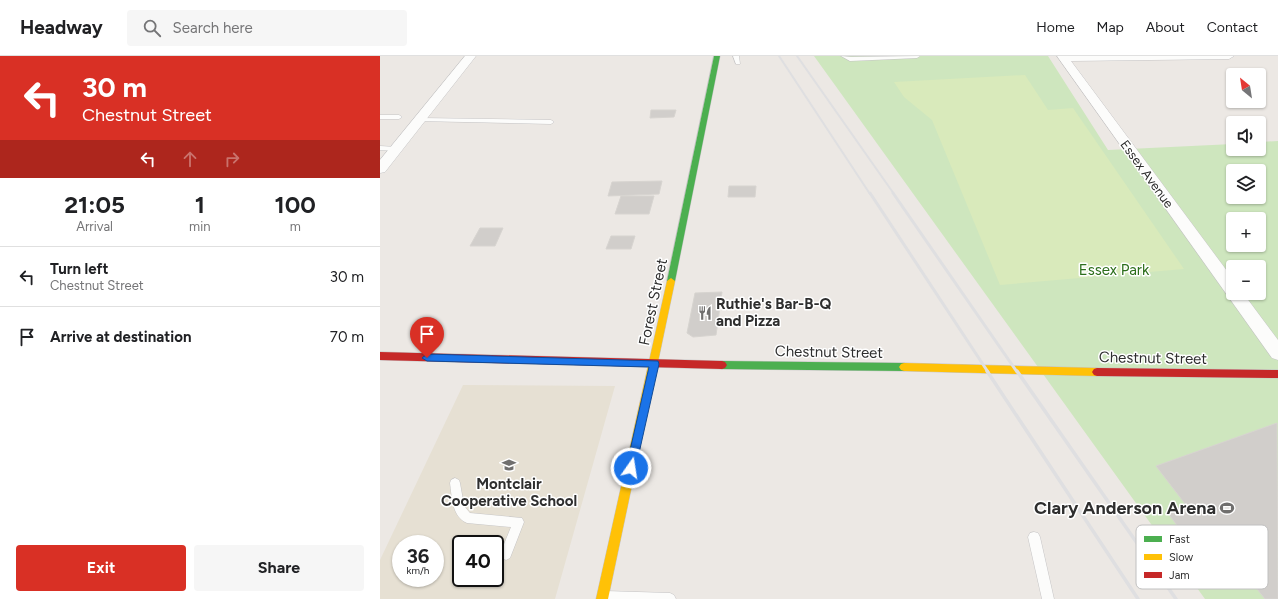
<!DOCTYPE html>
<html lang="en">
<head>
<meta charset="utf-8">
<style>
  body { margin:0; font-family:Figtree,sans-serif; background:#f6f6f6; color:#202124; height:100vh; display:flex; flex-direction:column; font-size:15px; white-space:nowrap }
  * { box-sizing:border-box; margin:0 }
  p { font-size:13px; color:#757577 }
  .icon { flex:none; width:22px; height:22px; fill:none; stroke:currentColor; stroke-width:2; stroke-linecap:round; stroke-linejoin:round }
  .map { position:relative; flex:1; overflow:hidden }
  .sheet { display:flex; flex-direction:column; background:#fff; width:380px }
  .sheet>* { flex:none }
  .top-card { background:#d93025; color:#fff; overflow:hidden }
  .needle { width:26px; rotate:330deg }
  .fabs { position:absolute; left:846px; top:12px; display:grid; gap:8px }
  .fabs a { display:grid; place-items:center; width:40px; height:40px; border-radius:4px; background:#fff; box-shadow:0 1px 3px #0004; font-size:20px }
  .speed { position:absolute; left:12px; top:479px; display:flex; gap:8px; font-size:20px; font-weight:700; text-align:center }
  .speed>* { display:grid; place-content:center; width:52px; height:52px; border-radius:50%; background:#fff; box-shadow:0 1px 3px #0004; line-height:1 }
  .speed small { font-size:10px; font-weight:400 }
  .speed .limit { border:2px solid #111; border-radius:6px; background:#fff; color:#111 }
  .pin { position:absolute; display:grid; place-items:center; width:34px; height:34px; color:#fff; margin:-41px -17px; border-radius:50% 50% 50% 0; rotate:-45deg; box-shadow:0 0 4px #0007 }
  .pin .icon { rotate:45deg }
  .me { position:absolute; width:44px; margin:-22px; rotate:13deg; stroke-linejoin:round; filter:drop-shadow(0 0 3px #0008) }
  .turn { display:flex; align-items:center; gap:14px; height:84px; padding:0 16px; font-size:18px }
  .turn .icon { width:52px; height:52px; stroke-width:2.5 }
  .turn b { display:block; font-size:28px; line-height:34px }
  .lanes { display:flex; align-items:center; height:38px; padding:0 16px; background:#0003; justify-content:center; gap:20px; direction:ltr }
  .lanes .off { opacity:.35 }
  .eta { display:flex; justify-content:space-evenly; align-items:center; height:68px; text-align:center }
  .eta b { font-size:24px; font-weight:700; line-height:28px }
  .primary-button { display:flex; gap:8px; margin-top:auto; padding:8px 16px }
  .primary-button a { flex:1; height:46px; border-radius:4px; background:#d93025; color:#fff; font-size:16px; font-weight:700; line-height:46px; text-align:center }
  .primary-button a+a { background:#f6f6f6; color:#202124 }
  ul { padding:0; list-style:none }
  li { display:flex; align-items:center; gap:12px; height:60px; padding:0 16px; border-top:1px solid #e0e0e0 }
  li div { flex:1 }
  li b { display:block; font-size:15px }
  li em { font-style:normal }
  header { display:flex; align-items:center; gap:24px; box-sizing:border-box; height:56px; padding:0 20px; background:#fff; border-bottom:1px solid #e0e0e0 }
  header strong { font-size:19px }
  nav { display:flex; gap:22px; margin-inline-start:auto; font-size:14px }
  .search { width:280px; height:36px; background:#f6f6f6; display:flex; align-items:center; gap:10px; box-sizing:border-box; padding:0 14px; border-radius:4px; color:#757577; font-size:15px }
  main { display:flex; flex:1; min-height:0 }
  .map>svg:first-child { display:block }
  .education { fill:#e6e0d3; fill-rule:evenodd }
  .green { fill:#cee6be; fill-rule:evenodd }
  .pitch { fill:#d9eabb }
  .building { fill:#d1cecb; stroke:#d7d4d0 }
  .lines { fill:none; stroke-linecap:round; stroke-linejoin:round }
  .lane-casing { stroke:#c5c4c5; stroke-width:1 }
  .street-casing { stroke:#c5c4c5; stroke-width:1 }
  .fast-casing { stroke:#c5c4c5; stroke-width:1 }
  .slow-casing { stroke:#c5c4c5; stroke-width:1 }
  .jam-casing { stroke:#c5c4c5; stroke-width:1 }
  .lane { fill:#fcfcfb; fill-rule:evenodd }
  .street { fill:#fcfcfb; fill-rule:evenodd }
  .fast { fill:#4caf50; fill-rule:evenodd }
  .slow { fill:#ffc107; fill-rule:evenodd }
  .jam { fill:#c62828; fill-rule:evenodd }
  .rail-far2 { stroke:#dfdfe1; stroke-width:2 }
  .rail-far1 { stroke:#dfdfe1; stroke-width:3 }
  .rail { stroke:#dfdfe1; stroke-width:3.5 }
  .route { fill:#1a73e8; stroke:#114b97 }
  .labels { text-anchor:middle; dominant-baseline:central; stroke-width:3; stroke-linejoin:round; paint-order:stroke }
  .far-street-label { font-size:13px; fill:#2e2e2e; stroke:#fff }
  .park-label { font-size:15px; fill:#2c6e1b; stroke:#fff }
  .street-label { font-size:15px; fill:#2e2e2e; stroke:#fff }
  .poi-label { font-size:15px; font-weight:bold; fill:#2e2e2e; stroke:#fff; text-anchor:start }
  .near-poi-label { font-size:18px; font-weight:bold; fill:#2e2e2e; stroke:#fff; text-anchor:end }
  .key { fill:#fff; stroke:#c0c0c0; stroke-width:1 }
  .key-label { font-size:11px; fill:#2e2e2e }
</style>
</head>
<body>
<header>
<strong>Headway</strong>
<div class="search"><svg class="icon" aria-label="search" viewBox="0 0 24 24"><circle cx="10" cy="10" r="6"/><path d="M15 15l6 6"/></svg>Search here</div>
<nav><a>Home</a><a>Map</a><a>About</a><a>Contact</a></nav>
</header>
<main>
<section class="sheet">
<div class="top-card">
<div class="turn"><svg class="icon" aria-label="left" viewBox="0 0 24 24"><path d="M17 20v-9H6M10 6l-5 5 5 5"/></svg><div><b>30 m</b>Chestnut Street</div></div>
<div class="lanes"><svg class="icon" aria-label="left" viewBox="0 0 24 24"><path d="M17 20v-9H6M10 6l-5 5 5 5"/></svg><svg class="icon off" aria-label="ahead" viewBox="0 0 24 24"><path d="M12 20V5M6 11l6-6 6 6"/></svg><svg class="icon off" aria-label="right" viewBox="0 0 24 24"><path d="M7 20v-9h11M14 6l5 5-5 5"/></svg></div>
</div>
<div class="eta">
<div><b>21:05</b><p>Arrival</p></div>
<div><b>1</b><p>min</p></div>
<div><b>100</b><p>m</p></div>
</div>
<ul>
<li><svg class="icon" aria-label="left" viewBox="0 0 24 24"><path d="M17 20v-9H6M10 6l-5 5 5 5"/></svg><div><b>Turn left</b><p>Chestnut Street</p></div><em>30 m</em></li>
<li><svg class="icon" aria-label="arrive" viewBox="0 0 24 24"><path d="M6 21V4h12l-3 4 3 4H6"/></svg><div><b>Arrive at destination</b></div><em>70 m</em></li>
</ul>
<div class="primary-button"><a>Exit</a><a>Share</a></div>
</section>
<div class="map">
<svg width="898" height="543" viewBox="0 0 898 543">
  <rect width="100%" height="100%" fill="#ece8e4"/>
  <path class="education" d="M83,329L235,330L175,543H0V504ZM21,488H55V522H21ZM81,488H115V522H81Z"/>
  <path class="green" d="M434,0H668L728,94L853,88V93H879V86L898,85V543H825ZM853,115H879V141H853ZM853,163H879V189H853ZM853,211H879V237H853Z"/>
  <path class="pitch" d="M645,19L668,54L693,52L804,213L620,229L552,64L524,41L514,26Z"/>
  <g class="building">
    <path d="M271,54H296L294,61L270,62Z"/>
    <path d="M282,125L279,138L228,140L232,126Z"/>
    <path d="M349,130H376L375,141H348Z"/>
    <path d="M241,140H274L269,158H235Z"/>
    <path d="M100,172H123L115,190H90Z"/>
    <path d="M231,180H255L251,193H226Z"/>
    <path d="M342,236L336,279L313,281L307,277L315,237Z"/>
    <path d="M897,367L898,543H885L841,488L818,497L787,456L806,449L776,410Z"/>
  </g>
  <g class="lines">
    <defs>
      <g id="lane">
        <path d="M353,0H359L360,8H356Z"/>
        <path d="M461,0L471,1L540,0L537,2L470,5Z"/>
        <path d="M0,59H19L22,61L19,63H0Z"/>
        <path d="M40,62L171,64L174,66L171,68L38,65V63Z"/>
        <path d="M0,90L16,91L19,93L16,95L0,94Z"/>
        <path d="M75,422L79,424L80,427L84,450L90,457L142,462L144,466L130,502L126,504L122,502L120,498L131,471L87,467C72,461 72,441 70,427L71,424Z"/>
        <path d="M654,476L658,477L660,481L674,543H662L648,481L650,477Z"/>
        <path d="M225,535L290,537L294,539L296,543H220L219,541L221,537Z"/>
      </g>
      <g id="street">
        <path d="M85,0H96L5,116L0,117V104Z"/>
        <path d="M677,0H854L849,3L691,5L853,223V237H863L898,284V304L892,302Z"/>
      </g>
      <g id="fast">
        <path d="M334,0H340L295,225L291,228L287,225Z"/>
        <path d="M342,305L524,307L527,308L529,311L527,314L524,315L342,313L339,312L337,309L339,306Z"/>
      </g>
      <g id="slow">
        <path d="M291,222L295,225L228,543H216L287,225Z"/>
        <path d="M524,307L717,312L720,313L722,316L720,319L717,320L524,315L521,314L519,311L521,308Z"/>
      </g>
      <g id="jam">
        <path d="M0,296L342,305L345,306L347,309L345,312L342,313L0,304Z"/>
        <path d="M717,312L898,314V322L717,320L714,319L712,316L714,313Z"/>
      </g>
    </defs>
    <use href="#lane" class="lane-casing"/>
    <use href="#street" class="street-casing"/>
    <use href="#fast" class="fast-casing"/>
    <use href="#slow" class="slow-casing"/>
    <use href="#jam" class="jam-casing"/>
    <use href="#lane" class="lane"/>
    <use href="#street" class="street"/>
    <use href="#fast" class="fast"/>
    <use href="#slow" class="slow"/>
    <use href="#jam" class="jam"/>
    <g class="rail-far2">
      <path d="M399,0L490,138"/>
      <path d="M417,0L514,138"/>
    </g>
    <g class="rail-far1">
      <path d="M490,137L608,316"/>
      <path d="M513,137L637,316"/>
    </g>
    <g class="rail">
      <path d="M607,315L758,543"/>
      <path d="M637,315L796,543"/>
    </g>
  </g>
  <path class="route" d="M47,298L278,305L279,308L255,415H247L246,412L269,311L47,305L42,302Z"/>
  <defs>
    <symbol id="restaurant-bare" viewBox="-9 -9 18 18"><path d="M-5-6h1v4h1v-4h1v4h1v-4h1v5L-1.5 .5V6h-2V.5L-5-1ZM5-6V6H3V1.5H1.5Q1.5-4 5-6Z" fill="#706f6e" stroke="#fff" stroke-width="2.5" paint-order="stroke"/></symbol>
    <symbol id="school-bare" viewBox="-9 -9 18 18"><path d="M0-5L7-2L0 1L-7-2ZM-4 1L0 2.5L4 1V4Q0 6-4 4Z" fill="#706f6e" stroke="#fff" stroke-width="2.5" paint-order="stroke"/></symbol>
    <symbol id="stadium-bare" viewBox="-9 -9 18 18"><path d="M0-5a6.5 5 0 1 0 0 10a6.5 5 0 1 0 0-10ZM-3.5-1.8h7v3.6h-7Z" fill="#706f6e" stroke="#fff" stroke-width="2.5" paint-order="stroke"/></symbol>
  </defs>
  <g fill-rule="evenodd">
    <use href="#restaurant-bare" x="315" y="247" width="20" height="20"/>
    <use href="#school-bare" x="119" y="399" width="20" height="20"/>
    <use href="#stadium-bare" x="837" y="442" width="20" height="20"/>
  </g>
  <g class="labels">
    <g class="far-street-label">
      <text transform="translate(767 118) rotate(54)">Essex Avenue</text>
    </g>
    <g class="park-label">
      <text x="734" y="214">Essex Park</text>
    </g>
    <g class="street-label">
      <text transform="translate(273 246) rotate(-78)">Forest Street</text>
      <text transform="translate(449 296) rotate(1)">Chestnut Street</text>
      <text transform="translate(773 302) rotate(1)">Chestnut Street</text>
    </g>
    <g class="poi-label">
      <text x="336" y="248">Ruthie's Bar-B-Q<tspan x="336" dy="17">and Pizza</tspan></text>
      <text x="129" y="428" text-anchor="middle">Montclair<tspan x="129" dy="17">Cooperative School</tspan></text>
    </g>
    <g class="near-poi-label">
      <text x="836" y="452">Clary Anderson Arena</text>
    </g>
  </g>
  <rect x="756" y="469" width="132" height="64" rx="6" class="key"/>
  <rect x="764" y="480" width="18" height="6" fill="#4caf50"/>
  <rect x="764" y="498" width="18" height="6" fill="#ffc107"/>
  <rect x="764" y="516" width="18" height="6" fill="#c62828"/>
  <g class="key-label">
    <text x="789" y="487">Fast</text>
    <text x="789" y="505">Slow</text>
    <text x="789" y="523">Jam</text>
  </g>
</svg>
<div class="fabs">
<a><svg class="needle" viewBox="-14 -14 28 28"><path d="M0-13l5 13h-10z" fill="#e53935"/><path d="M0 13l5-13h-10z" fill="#757577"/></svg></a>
<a><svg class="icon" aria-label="sound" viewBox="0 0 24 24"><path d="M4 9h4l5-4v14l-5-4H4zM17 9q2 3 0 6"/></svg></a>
<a><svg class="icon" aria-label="layers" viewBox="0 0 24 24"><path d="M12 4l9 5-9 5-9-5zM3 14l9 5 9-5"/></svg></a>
<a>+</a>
<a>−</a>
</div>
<div class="speed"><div>36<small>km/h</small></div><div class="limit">40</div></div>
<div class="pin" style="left:47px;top:302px;background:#d93025"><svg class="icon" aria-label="arrive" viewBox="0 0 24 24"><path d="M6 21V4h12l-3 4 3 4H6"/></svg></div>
<svg class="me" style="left:251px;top:412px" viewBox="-20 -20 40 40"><circle r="17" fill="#1a73e8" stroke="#fff" stroke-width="3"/><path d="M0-11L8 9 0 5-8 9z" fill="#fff"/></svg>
</div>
</main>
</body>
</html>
